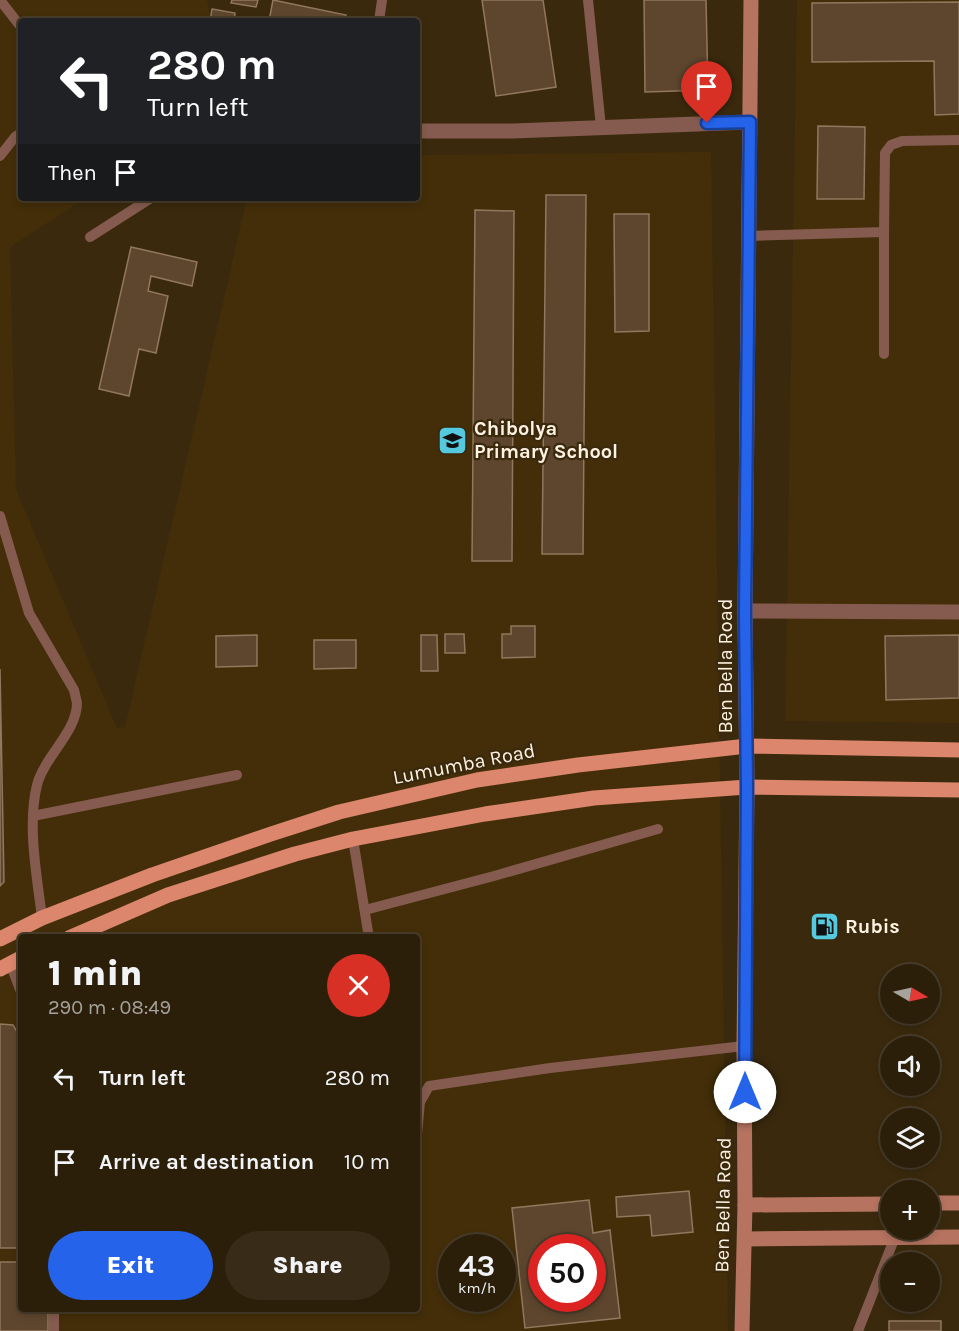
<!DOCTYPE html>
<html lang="en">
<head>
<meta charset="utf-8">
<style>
  body { margin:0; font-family:Karla,sans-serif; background:#382c18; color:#f1f3f6; height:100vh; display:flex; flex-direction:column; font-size:22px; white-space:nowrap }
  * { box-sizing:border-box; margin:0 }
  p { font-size:20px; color:#a6a29c }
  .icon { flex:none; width:33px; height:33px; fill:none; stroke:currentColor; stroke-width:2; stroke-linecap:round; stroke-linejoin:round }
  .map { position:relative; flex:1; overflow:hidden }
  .sheet { position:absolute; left:18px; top:934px; width:402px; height:378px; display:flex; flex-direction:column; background:#2c1f0a; border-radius:6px; box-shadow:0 3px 9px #0003,0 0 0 2px #483d2b }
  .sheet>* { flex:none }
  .guide { position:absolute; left:18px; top:18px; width:402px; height:183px; border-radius:6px; box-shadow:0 3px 9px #0003,0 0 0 2px #483d2b; background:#202124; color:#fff; overflow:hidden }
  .needle { width:39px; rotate:99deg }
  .buttons { position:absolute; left:880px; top:964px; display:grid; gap:12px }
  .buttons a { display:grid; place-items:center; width:60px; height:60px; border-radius:50%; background:#2c1f0a; box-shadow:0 3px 9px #0003,0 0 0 2px #483d2b; font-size:30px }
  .speed { position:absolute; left:438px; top:1234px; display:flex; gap:12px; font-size:30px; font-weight:700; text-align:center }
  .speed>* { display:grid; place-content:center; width:78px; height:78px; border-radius:50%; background:#2c1f0a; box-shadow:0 3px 9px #0003,0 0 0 2px #483d2b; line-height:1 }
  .speed small { font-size:15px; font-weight:400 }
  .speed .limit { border:9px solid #d22; background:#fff; color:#111 }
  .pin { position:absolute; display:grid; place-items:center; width:51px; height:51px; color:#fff; margin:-62px -26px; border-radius:50% 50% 50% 0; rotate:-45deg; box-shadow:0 0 6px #0007 }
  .pin .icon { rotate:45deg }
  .me { position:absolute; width:66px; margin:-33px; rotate:0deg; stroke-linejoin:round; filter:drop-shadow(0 0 4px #0008) }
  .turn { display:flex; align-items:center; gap:21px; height:126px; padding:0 30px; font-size:27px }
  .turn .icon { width:78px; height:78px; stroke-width:2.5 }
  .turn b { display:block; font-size:42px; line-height:51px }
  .then { display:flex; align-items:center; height:57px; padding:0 30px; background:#0003; gap:12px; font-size:22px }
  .round { display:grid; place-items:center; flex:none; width:63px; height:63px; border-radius:32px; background:#382c18 }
  .headline { display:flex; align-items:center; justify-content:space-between; height:102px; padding:0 30px }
  h1 { font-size:36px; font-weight:800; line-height:45px }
  .action { display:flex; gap:12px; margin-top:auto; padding:12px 30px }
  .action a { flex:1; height:69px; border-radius:36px; background:#2563eb; color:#fff; font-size:24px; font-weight:800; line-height:69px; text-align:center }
  .action a+a { background:#382c18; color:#f1f3f6 }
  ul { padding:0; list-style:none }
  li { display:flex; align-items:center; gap:18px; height:84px; padding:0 30px }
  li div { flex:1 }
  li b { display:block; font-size:22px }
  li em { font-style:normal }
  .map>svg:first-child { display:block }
  .built { fill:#432e09; fill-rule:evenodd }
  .building { fill:#5e462e; stroke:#90775d; stroke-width:1.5; fill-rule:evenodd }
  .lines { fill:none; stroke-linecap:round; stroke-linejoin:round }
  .lane { stroke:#845b4e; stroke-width:10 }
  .street { stroke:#845b4e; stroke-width:15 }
  .secondary { stroke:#b57360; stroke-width:15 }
  .primary { stroke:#db866d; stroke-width:15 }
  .route-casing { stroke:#184099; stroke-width:15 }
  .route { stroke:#2563eb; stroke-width:10 }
  .labels { text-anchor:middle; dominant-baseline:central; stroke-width:4.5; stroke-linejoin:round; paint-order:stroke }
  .poi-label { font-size:20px; font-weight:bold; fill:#fef2e2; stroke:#3a290d; text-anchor:start }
  .street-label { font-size:20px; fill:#fef2e2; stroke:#3a290d }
</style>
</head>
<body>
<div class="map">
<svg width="959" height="1331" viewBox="0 0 959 1331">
  <rect width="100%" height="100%" fill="#3a290d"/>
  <g class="built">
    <path d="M0,0H207L211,21H21V198H86L10,247L16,489L117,728L125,727L247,198H417V155L711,152L728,1331H0ZM21,938H417V1310H21ZM452,1248H502V1299H452ZM542,1248H592V1299H542Z"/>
    <path d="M797,0H959V723L785,721Z"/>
  </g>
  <g class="building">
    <path d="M232,0H258L256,7L231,3Z"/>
    <path d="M273,0L346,15L345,21H269Z"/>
    <path d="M482,0H543L556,87L496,96Z"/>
    <path d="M644,0H706L708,90L645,92Z"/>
    <path d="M959,2V114L935,115L934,61L812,62V3Z"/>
    <path d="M212,9L235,13L234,21H210Z"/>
    <path d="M818,126L865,127L864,199H817Z"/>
    <path d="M546,195H586L583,554H542Z"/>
    <path d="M475,210L514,211L512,561H472Z"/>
    <path d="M614,214H649V331L615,332Z"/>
    <path d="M131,247L197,262L192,286L151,276L148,291L168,296L156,353L139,349L129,396L99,389Z"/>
    <path d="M511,626H535V657L502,658V634H511Z"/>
    <path d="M445,634H464L465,653H445Z"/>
    <path d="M257,635V666L216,667V636Z"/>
    <path d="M421,635H437L438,671H421Z"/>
    <path d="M959,635V698L886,700L885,636Z"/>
    <path d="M314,640H356V668L314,669Z"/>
    <path d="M0,669L4,882L0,886Z"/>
    <path d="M0,1024L13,1025L21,1039V1248H0Z"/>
    <path d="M689,1191L693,1232L652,1236L650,1215L617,1217L616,1197Z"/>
    <path d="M589,1200L593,1233L610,1230L620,1318L525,1328L512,1208ZM542,1248H592V1299H542Z"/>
    <path d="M0,1262H21V1310H48V1331H0Z"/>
    <rect x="889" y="1321" width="52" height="10"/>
  </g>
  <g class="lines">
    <g class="lane">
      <path d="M0,0L21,27"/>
      <path d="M588,0L601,127"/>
      <path d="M379,21L382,0"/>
      <path d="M0,156L15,137L21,133"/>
      <path d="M748,236L884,232L885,153L891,145L902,141L959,140"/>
      <path d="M90,237L151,198"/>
      <path d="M884,354V232"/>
      <path d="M0,516L29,613L74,690C75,694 76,699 77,703C77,732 44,757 37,785C27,826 37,876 42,918"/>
      <path d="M33,816L237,775"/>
      <path d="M353,839L369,938"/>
      <path d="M365,910L494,876L658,829"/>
      <path d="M10,963L21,992"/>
      <path d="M417,1134L420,1102L429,1086L550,1068L744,1046"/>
      <path d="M54,1331V1310"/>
      <path d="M858,1331L895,1237"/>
    </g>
    <g class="street">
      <path d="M417,131H513L749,122"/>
      <path d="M745,611L959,612"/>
    </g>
    <g class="secondary">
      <path d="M930,1203H959"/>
      <path d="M745,1205L891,1204"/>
      <path d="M745,1239L959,1237"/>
      <path d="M742,1331L745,1205L744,1046L747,787L745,611L751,0"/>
    </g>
    <g class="primary">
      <path d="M69,938L168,895L295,854L353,839L485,814L594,798L747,787L959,790"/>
      <path d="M0,939L42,918L152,875L271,834L339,812L477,780L578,765L747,746L959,750"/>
      <path d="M0,969L21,958"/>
    </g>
  </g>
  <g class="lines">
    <defs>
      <path id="route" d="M707,123L750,122L745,611L747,787L745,1092"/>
    </defs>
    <use href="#route" class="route-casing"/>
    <use href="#route" class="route"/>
  </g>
  <defs>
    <symbol id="school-square" viewBox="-11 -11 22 22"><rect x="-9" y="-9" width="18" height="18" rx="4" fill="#55cadf" stroke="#3a290d"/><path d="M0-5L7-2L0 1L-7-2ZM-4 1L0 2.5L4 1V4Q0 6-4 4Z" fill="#111"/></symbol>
    <symbol id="fuel-square" viewBox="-11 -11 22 22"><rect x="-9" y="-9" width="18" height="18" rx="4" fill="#55cadf" stroke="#3a290d"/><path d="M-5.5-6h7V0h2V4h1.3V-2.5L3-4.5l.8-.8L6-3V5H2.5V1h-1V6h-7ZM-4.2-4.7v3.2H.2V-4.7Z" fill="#111"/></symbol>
  </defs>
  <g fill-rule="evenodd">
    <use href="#school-square" x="436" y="424" width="33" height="33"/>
    <use href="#fuel-square" x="808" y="910" width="33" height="33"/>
  </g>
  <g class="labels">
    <g class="poi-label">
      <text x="474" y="428">Chibolya<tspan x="474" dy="23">Primary School</tspan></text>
      <text x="845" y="926">Rubis</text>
    </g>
    <g class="street-label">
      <text transform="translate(725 666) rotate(-90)">Ben Bella Road</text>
      <text transform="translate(464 764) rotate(-11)">Lumumba Road</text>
      <text transform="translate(723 1205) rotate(-89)">Ben Bella Road</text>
    </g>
  </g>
</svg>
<div class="buttons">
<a><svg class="needle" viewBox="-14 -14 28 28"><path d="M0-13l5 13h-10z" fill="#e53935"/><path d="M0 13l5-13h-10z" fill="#a6a29c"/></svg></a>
<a><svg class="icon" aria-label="sound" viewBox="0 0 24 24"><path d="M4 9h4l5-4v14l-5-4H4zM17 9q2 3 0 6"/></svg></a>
<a><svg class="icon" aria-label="layers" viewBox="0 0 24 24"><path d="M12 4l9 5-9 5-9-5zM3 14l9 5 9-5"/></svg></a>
<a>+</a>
<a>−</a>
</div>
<div class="speed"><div>43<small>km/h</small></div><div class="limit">50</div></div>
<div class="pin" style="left:707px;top:123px;background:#d93025"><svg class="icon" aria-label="arrive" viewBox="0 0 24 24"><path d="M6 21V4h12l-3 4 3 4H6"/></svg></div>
<svg class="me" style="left:745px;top:1092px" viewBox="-20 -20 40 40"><circle r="19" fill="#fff"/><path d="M0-13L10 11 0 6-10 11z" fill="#2563eb"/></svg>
<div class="guide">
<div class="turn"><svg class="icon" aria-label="left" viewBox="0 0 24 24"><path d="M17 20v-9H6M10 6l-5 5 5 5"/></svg><div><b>280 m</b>Turn left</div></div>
<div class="then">Then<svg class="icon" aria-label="arrive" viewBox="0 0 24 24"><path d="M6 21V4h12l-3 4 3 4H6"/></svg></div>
</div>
<section class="sheet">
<div class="headline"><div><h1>1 min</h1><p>290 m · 08:49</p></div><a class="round" style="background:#d93025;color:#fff"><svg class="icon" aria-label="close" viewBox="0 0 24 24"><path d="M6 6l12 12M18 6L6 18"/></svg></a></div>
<ul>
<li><svg class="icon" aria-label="left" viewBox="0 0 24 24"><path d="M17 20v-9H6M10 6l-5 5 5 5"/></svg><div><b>Turn left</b></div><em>280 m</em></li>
<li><svg class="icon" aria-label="arrive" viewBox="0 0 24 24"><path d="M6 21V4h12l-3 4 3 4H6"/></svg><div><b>Arrive at destination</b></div><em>10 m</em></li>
</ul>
<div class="action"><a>Exit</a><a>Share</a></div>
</section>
</div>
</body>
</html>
